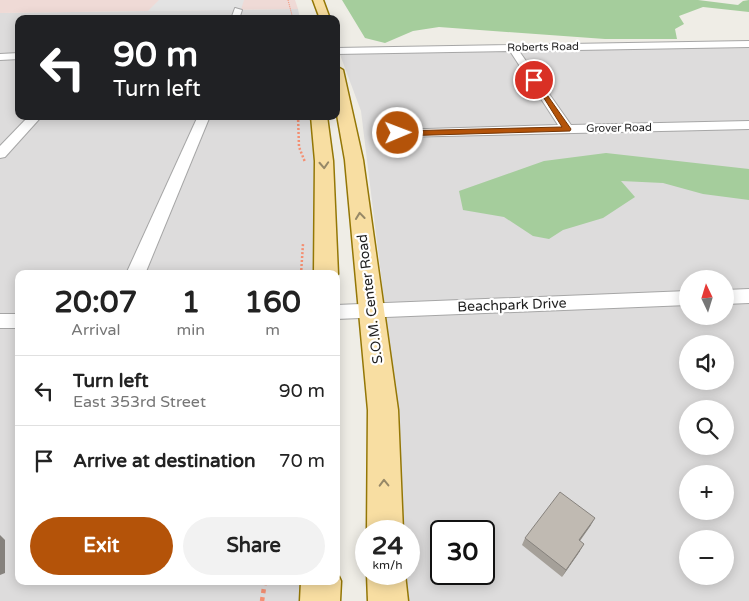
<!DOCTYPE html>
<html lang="en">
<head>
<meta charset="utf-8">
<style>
  body { margin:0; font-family:"Varela Round",sans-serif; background:#f2f2f2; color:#222; height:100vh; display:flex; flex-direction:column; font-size:19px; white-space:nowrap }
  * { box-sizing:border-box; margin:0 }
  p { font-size:16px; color:#767676 }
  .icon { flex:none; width:28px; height:28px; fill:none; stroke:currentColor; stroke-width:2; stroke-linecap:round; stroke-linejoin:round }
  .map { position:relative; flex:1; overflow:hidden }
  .side { position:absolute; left:15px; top:270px; width:325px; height:315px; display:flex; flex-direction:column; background:#fff; border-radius:10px; box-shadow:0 2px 12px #0003 }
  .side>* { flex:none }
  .guide { position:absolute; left:15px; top:15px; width:325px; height:105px; border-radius:10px; box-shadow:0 2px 12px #0003; background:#202124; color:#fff; overflow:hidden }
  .needle { width:32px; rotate:356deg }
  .controls { position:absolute; left:679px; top:270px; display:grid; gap:10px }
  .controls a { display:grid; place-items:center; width:55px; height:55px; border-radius:50%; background:#fff; box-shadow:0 2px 12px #0003; font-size:25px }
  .speed { position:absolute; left:355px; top:520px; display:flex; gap:10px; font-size:25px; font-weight:700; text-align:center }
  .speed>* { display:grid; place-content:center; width:65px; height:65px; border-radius:50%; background:#fff; box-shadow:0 2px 12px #0003; line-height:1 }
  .speed small { font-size:12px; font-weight:400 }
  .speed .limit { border:2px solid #111; border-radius:8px; background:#fff; color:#111 }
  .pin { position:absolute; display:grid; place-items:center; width:42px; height:42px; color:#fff; margin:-21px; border:2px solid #fff; border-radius:50%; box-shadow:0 1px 5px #0007 }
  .me { position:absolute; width:55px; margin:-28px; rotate:89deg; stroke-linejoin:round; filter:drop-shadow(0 0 4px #0008) }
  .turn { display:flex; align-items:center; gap:18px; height:105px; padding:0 15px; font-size:22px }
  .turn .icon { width:65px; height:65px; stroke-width:2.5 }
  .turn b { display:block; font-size:35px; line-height:42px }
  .eta { display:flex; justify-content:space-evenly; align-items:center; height:85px; text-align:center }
  .eta b { font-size:30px; font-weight:700; line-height:35px }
  .button { display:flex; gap:10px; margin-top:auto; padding:10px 15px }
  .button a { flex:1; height:58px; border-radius:30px; background:#b45309; color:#fff; font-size:20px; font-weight:700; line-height:58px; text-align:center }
  .button a+a { background:#f2f2f2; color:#222 }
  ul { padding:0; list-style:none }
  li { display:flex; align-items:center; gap:15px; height:70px; padding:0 15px; border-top:1px solid #e0e0e0 }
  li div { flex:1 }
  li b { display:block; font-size:19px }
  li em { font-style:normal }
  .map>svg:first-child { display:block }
  .residential { fill:#dddcdc; fill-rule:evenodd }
  .commercial { fill:#efdad6 }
  .forest { fill:#a5cd9c }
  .parking { fill:#e3e3e3 }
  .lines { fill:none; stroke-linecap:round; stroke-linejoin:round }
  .minor-casing { stroke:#a6a6a6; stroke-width:2 }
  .major-casing { stroke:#947706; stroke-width:3 }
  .path-far2 { stroke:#f48f72; stroke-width:1; stroke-dasharray:1 1; stroke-linecap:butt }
  .path-far1 { stroke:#f48f72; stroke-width:2.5; stroke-dasharray:2 2; stroke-linecap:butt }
  .path { stroke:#f48f72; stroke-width:4.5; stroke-dasharray:4 4; stroke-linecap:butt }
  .minor { fill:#fff; fill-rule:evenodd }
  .major { fill:#f8dea2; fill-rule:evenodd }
  .wall { fill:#a5a099 }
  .shaded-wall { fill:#86827d }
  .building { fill:#c0bab2; stroke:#86827d }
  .oneway { stroke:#968867 }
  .route { fill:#b45309; stroke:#753606 }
  .labels { text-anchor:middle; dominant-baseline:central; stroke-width:4.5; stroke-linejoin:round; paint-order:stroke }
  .far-street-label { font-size:11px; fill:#1f1f1f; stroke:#fff }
  .street-label { font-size:14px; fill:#1f1f1f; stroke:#fff }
</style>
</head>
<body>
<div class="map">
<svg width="749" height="601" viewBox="0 0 749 601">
  <rect width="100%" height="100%" fill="#efede6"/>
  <g class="residential">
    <path d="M298,9L300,19H19V116H314L320,274H19V581H310L309,601H0V13Z"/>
    <path d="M749,45V601H407L405,574H409V531H402L386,316L361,111L339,52ZM688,279H725V316H688ZM688,344H725V381H688ZM688,409H725V446H688ZM688,474H725V511H688ZM441,531H484V574H441ZM688,539H725V576H688Z"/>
  </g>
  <path class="commercial" d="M0,0H295L298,9L0,13Z"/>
  <g class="forest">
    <path d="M342,0H698L738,5L743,1L749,0V12L703,7L679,16L684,24L675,29L677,39H605L439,27L413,31L385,43L365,38Z"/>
    <path d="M606,153L749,169V200L703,194L663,183L621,181L635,197L603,218L563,230L549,239L533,236L504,217L463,210L459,191L544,161Z"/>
  </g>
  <path class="parking" d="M159,0H244L241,10L148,11Z"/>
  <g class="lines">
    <defs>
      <g id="minor">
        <path d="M235,8L242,10L239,19H231Z"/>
        <path d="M749,41V47L519,51L571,125L749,121V129L398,137L391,133L393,130L558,125L510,51L336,54V48Z"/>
        <path d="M19,53V59L0,60V54Z"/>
        <path d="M29,116H42L5,157L0,158V146Z"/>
        <path d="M198,116H210L145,274H126Z"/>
        <path d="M749,289V303L725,304V290Z"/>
        <path d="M688,291V305L336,319V305Z"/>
        <rect x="0" y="314" width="19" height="14"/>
      </g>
      <g id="major">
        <path d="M313,0H323L330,19H320Z"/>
        <path d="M336,66L343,70L363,160L398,410L403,531H367L368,410L345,160L336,109Z"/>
        <path d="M311,116H327L333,161L338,274L336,276V274H314L315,161Z"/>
        <path d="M336,570L341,581L340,601H300L301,581H336Z"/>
        <path d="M367,574H405L408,601H368Z"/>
      </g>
    </defs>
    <use href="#minor" class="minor-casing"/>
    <use href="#major" class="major-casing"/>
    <path class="path-far2" d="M288,0L293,19"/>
    <g class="path-far1">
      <path d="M298,116L299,147L305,162"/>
      <path d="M301,274L303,244"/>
    </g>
    <path class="path" d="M262,601L265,581"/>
    <use href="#minor" class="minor"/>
    <use href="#major" class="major"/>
  </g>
  <path class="wall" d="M591,525L580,541V551L562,577L522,545L525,538Z"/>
  <g class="shaded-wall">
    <path d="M595,518L591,525L575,547L579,540Z"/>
    <path d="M0,535L5,540V573L0,575Z"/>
    <path d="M584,544L580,551L562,577L566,570Z"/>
  </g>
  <path class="building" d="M560,492L595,518L579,540L584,544L566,570L525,538Z"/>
  <defs><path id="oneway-chevron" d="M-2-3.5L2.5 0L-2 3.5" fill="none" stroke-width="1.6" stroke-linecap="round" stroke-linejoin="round" transform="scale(1.25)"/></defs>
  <g class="oneway">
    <use href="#oneway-chevron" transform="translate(324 165) rotate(87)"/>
    <use href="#oneway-chevron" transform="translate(360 216) rotate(-96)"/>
    <use href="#oneway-chevron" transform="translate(384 483) rotate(-91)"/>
  </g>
  <path class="route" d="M532,79H536L571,129L570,131L398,136L395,133L398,131L562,127Z"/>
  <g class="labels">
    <g class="far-street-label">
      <text transform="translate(543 47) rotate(-1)">Roberts Road</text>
      <text transform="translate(619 128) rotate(-1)">Grover Road</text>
    </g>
    <g class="street-label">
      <text transform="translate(370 299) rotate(-97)">S.O.M. Center Road</text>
      <text transform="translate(512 305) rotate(-2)">Beachpark Drive</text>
    </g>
  </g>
</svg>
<div class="controls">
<a><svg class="needle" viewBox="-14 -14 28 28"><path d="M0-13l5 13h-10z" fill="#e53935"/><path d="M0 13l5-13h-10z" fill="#767676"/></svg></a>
<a><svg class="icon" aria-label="sound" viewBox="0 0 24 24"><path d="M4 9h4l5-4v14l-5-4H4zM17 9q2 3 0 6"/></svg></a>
<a><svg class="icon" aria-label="search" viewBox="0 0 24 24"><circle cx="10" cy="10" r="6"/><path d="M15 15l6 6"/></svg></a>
<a>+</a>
<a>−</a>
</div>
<div class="speed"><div>24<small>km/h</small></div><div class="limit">30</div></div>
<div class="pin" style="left:534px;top:80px;background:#d93025"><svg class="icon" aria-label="arrive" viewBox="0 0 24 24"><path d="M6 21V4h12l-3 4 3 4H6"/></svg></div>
<svg class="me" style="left:398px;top:133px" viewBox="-20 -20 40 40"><circle r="17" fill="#b45309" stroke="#fff" stroke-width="3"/><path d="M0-11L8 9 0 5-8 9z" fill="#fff"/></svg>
<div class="guide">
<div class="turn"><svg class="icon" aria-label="left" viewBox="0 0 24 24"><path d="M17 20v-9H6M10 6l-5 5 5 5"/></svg><div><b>90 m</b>Turn left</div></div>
</div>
<section class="side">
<div class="eta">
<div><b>20:07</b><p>Arrival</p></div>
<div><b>1</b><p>min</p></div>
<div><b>160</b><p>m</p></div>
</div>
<ul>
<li><svg class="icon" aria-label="left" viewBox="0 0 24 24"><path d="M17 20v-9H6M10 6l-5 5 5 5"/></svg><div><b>Turn left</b><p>East 353rd Street</p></div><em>90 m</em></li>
<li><svg class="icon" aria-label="arrive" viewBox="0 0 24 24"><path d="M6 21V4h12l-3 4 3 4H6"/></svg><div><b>Arrive at destination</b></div><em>70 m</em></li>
</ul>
<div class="button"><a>Exit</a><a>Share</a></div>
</section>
</div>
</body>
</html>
